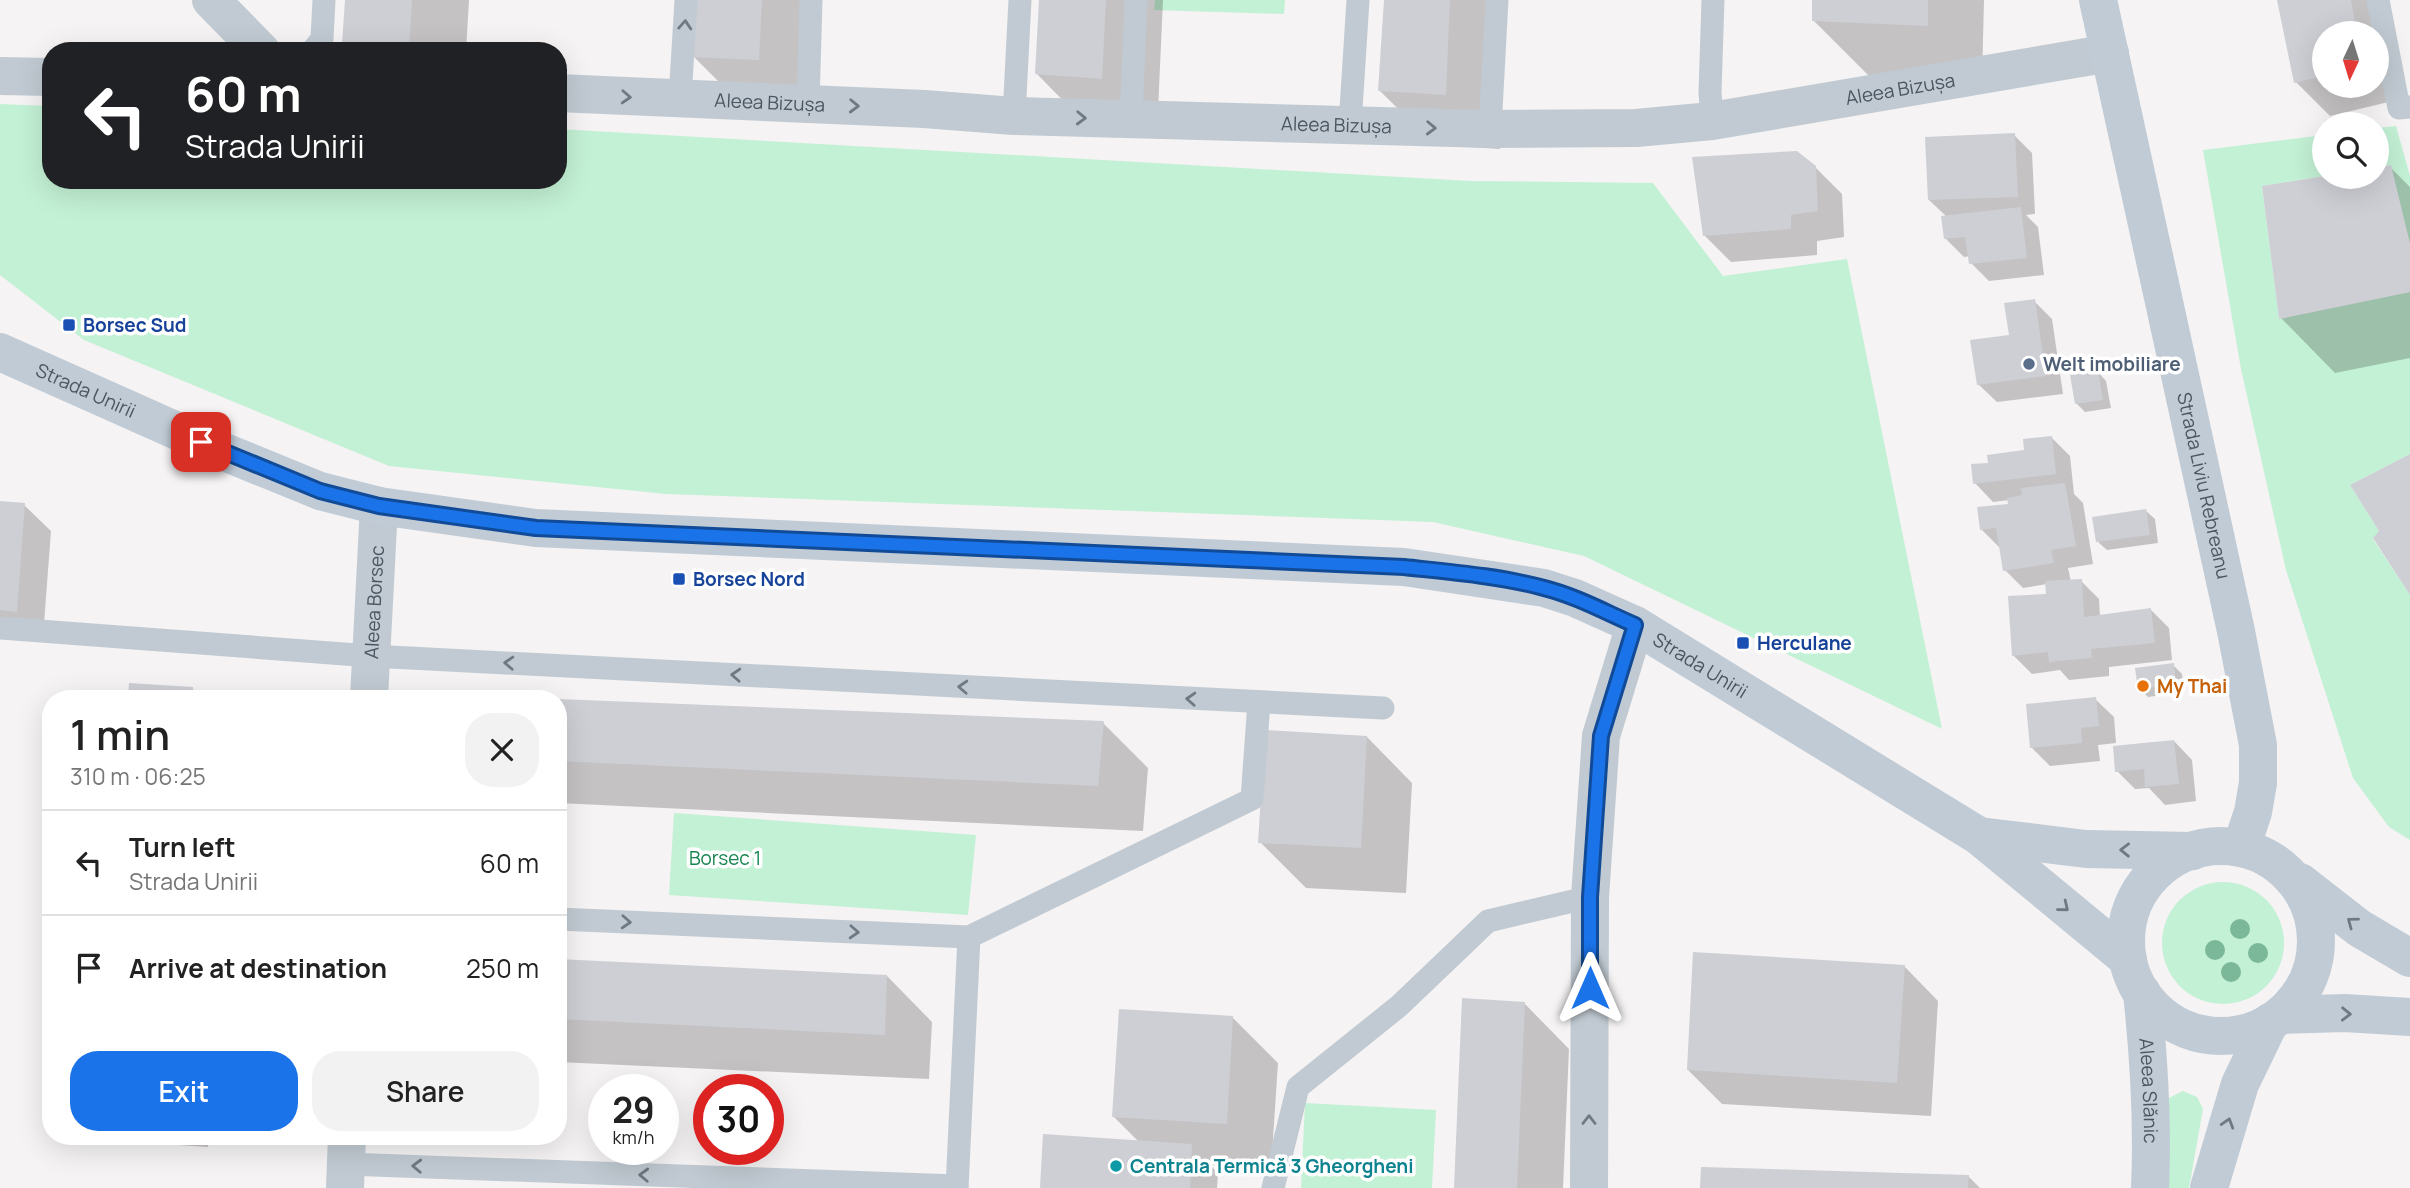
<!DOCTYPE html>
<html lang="en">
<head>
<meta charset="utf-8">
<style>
  body { margin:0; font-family:Manrope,sans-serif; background:#f2f2f2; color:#222; height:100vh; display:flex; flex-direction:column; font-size:26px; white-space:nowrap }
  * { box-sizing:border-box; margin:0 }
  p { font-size:23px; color:#767676 }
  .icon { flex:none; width:38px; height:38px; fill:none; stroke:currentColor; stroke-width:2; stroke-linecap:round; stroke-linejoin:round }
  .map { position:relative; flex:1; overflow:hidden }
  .side { position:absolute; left:42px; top:690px; width:525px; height:455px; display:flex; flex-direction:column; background:#fff; border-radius:28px; box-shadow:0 7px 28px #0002 }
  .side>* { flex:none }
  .top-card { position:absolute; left:42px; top:42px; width:525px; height:147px; border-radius:28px; box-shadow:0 7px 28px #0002; background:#202124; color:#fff; overflow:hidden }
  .needle { width:46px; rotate:184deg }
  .controls { position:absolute; left:2312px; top:21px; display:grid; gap:14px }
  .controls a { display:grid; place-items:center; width:77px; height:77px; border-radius:50%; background:#fff; box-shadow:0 7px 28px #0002; font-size:35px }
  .speed { position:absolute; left:588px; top:1074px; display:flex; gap:14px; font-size:35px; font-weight:700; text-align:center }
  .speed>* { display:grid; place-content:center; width:91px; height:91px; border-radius:50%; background:#fff; box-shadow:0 7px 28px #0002; line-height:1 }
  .speed small { font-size:18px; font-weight:400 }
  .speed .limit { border:10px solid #d22; background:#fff; color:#111 }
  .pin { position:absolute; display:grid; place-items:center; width:60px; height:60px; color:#fff; margin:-30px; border-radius:14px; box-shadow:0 4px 10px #0006 }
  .me { position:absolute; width:77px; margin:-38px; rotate:0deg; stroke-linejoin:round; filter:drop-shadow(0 0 5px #0008) }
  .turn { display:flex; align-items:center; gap:24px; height:147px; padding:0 28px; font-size:32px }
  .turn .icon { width:91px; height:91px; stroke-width:2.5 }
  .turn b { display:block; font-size:49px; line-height:60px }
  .round { display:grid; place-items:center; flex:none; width:74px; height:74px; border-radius:28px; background:#f2f2f2 }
  .headline { display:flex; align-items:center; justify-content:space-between; height:119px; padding:0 28px }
  h1 { font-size:42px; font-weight:600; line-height:52px }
  .primary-button { display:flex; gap:14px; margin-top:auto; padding:14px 28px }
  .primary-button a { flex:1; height:80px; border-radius:28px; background:#1a73e8; color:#fff; font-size:28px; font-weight:600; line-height:80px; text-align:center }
  .primary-button a+a { background:#f2f2f2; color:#222 }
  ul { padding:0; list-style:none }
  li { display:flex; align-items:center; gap:21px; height:105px; padding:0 28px; border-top:2px solid #e0e0e0 }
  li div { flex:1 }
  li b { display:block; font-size:26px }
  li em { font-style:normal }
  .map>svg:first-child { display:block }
  .green { fill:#c3f1d5 }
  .shadow { fill:#0003; fill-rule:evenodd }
  .building { fill:#cdcfd5 }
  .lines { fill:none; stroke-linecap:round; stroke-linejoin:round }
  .lane { stroke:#c1cad2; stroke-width:23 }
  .street { stroke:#c1cad2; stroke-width:38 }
  .secondary { stroke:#c1cbd6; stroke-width:38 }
  .tree { fill:#7bb799 }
  .oneway { stroke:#6e7983 }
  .oneway2 { stroke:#6e7984 }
  .route-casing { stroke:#114b97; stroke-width:18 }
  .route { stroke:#1a73e8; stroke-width:12 }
  .transit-dot { fill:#1a4fb4; stroke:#fff; stroke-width:2.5 }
  .service-dot { fill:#5c6f8a; stroke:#fff; stroke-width:2.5 }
  .food-dot { fill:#e8710a; stroke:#fff; stroke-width:2.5 }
  .culture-dot { fill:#0f9aa8; stroke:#fff; stroke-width:2.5 }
  .labels { text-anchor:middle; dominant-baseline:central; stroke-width:7; stroke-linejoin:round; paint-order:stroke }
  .street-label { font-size:19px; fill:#4a5661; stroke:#fff }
  .transit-label { font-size:19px; font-weight:bold; fill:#164399; stroke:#fff; text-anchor:start }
  .service-label { font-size:19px; font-weight:bold; fill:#4e5e75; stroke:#fff; text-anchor:start }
  .food-label { font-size:19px; font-weight:bold; fill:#c56008; stroke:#fff; text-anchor:start }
  .park-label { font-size:19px; fill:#17864f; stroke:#fff }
  .culture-label { font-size:19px; font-weight:bold; fill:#0d838f; stroke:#fff; text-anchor:start }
</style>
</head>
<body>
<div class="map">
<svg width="2410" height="1188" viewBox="0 0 2410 1188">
  <rect width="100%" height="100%" fill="#f5f3f3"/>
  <g class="green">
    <path d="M1155,0H1285L1284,14L1154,10Z"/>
    <path d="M0,104L51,106V180H558V129L1470,181L1653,183L1723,276L1847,259L1942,729L1584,556L1433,522L666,494L389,466L84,340L0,275Z"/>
    <path d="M2396,126L2410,176V244L2390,165L2377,168V128Z"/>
    <path d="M2324,135V176L2262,186L2279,319L2410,292V454L2350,485L2379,531L2373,539L2410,595V840L2389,827L2353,778L2286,570L2241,369L2203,150Z"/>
    <path d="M674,813L976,835L968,915L669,895Z"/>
    <circle cx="2223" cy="943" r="61"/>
    <path d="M2183,1091L2197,1097L2203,1109L2189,1188H2164L2169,1098Z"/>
    <path d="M1305,1103L1436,1110L1432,1188H1301Z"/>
  </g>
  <g class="shadow">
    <path d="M346,0H469L466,51H351L344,44Z"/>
    <path d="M696,0H819L813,114L748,111L693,56Z"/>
    <path d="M1041,0H1163L1157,133L1091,129L1037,74Z"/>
    <path d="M1385,0H1507L1500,149L1435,145L1380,91Z"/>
    <path d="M1813,0H1984L1982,80L1868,75L1813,20Z"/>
    <path d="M2279,0H2378L2397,100L2330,116L2296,82ZM2324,33H2376V86H2324Z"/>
    <path d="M2014,135L2032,153L2035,214L2026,215L2038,227L2044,275L1989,281L1971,263L1970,256L1964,257L1946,239L1947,217L1929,200Z"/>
    <path d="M1815,167L1842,194L1844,237L1817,241V255L1731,262L1704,235Z"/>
    <path d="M2390,167L2410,187V358L2335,373L2281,318L2330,177H2376Z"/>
    <path d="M2034,301L2052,319L2063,394L1997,402L1978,384Z"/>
    <path d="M2098,372L2106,381L2111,408L2085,412L2076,403Z"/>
    <path d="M2052,438L2070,456L2074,494L2083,503L2093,564L2068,568L2071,582L2081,581L2099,599L2100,617L2151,610L2169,628L2172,660L2109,667V676L2069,680L2060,670L2032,674L2013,655L2048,596L2047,584L2023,588L2005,570L2000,548L1982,530L2009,505V500L1993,502L1975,483L1990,465L2026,452Z"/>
    <path d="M0,503L24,505L51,531L43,637L0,634Z"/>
    <path d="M2146,511L2155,519L2158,543L2107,550L2098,542Z"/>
    <path d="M2173,665L2182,674L2184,692L2148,697L2139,688Z"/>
    <path d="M131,685L193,689L202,698H130Z"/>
    <path d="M2095,699L2114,717L2116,743L2098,745L2100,761L2050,766L2032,748Z"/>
    <path d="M558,700L1103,723L1148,768L1143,831L558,803Z"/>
    <path d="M1367,737L1412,783L1406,893L1306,888L1260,842Z"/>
    <path d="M2174,741L2192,760L2196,801L2165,805L2149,788L2135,789L2117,771Z"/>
    <path d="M558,961L887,976L932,1022L929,1079L558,1062Z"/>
    <path d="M1904,966L1938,1001L1931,1116L1722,1104L1688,1070Z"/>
    <path d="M1524,1003L1569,1049L1563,1188H1456Z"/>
    <path d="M1233,1018L1278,1063L1271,1169L1210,1165L1218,1173L1217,1188H1042L1140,1143L1114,1117Z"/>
    <path d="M140,1136H209L208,1147L148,1143Z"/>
    <path d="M1968,1176L1980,1188H1702Z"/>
  </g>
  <g class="building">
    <path d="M345,0H412L409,48L342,44Z"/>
    <path d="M695,0H762L759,60L691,57Z"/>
    <path d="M1039,0H1106L1102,79L1035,74Z"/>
    <path d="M1384,0H1450L1446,95L1378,91Z"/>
    <path d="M1812,0H1928V26L1812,21Z"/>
    <path d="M2277,0H2351L2357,33H2324V76L2294,83Z"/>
    <path d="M2015,133L2018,197L1928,200L1925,137Z"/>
    <path d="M1797,151L1816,166L1818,211L1791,215V229L1703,236L1692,157Z"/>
    <path d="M2391,165L2410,244V292L2279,319L2262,186L2324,176L2376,177V168Z"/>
    <path d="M2021,207L2027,258L1969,264L1965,237L1944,239L1941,216Z"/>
    <path d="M2035,299L2046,376L1977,385L1970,340L2009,335L2004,303Z"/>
    <path d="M2098,370L2103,400L2075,404L2070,375Z"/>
    <path d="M2052,436L2056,474L1973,484L1971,464L1988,463L1987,455L2024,450L2023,439Z"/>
    <path d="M2410,454V595L2373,538L2379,531L2350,485Z"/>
    <path d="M2065,483L2076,546L2051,550L2054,563L2003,571L1996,528L1980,530L1977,507L2008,504L2007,498L2022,495L2021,488Z"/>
    <path d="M0,501L25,503L17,612L0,610Z"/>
    <path d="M2146,509L2150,535L2096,542L2092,517Z"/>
    <path d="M2082,579L2084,617L2151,608L2155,643L2091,649L2092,658L2049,662L2048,652L2012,656L2008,596L2046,594L2045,581Z"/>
    <path d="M2174,663L2176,684L2138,689L2135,668Z"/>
    <path d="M129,683L193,687V698H128Z"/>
    <path d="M444,694L498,696V698H443Z"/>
    <path d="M2096,697L2099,726L2081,728L2082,743L2030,748L2026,704Z"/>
    <path d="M558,699L1104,721L1098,786L558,761Z"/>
    <path d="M1265,730L1367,736L1361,848L1258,843Z"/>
    <path d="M2174,740L2179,784L2145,787L2144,769L2115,772L2113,746Z"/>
    <path d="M1693,952L1905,965L1897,1083L1687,1070Z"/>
    <path d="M558,959L887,975L885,1035L558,1019Z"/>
    <path d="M1462,998L1525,1002L1517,1188H1454Z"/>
    <path d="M1119,1009L1233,1016L1227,1124L1112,1117Z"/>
    <path d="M1043,1134L1192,1144L1190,1188H1040Z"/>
    <path d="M1701,1167L1969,1175L1968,1188H1700Z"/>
  </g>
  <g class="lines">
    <g class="lane">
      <path d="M2378,0L2399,108L2410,107"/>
      <path d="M312,51L322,39L324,0"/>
      <path d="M680,99L686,0"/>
      <path d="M808,104L811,0"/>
      <path d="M1014,116L1020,0"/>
      <path d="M1131,119L1136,0"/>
      <path d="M1712,121L1710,92L1713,0"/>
      <path d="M1350,125L1358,0"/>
      <path d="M1490,129L1497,0"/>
      <path d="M0,628L371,656L1383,708"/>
      <path d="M558,919L969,937L1252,799L1259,702"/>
      <path d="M346,1164L957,1186"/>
      <path d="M957,1188L969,937"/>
      <path d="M1273,1188L1298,1087L1399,1006L1488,921L1590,897"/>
    </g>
    <g class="street">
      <path d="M211,0L261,51"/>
      <path d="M0,76L51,77"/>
      <path id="s1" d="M558,93L924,109L1014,116L1490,129L1636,128L1712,121L2110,53"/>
      <path id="s2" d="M369,698L379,506"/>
      <path d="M345,1188L347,1136"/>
      <path d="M1589,1188L1590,897L1601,736L1635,625"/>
    </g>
    <g class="secondary">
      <path id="s3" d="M2098,0L2236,631L2258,745V783L2253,812L2241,848"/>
      <path id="s4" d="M0,352L222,451L320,491L379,506L536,528L1404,567L1544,588L1575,598L1635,625L1979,836L2128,959"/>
      <path d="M1979,836L2086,849L2193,851"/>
      <circle cx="2221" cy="941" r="95"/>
      <path d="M2300,882L2359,928L2410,958"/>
      <path id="s5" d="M2142,993C2149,1058 2153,1122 2150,1188"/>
      <path d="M2281,1015L2345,1013L2410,1017"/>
      <path d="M2209,1188L2240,1084L2270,1022"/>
    </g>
  </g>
  <g class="tree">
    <circle cx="2240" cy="929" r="10"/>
    <circle cx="2215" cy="950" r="10"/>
    <circle cx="2258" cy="953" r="10"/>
    <circle cx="2231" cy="972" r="10"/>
  </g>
  <defs><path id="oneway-chevron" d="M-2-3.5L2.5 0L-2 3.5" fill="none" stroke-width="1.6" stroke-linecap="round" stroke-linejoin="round" transform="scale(1.75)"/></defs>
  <g class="oneway">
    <use href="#oneway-chevron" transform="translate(685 25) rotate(-86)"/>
    <use href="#oneway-chevron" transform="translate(626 97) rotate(3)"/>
    <use href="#oneway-chevron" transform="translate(854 106) rotate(2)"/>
    <use href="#oneway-chevron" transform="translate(1081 118) rotate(2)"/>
    <use href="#oneway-chevron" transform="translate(1431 128) rotate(2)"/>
    <use href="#oneway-chevron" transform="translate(509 663) rotate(-177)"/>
    <use href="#oneway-chevron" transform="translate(736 675) rotate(-177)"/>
    <use href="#oneway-chevron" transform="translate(963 687) rotate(-177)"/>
    <use href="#oneway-chevron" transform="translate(1191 699) rotate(-177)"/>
    <use href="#oneway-chevron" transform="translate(626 922) rotate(3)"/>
    <use href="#oneway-chevron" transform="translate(854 932) rotate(3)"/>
    <use href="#oneway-chevron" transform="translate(1589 1120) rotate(-90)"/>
    <use href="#oneway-chevron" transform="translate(417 1166) rotate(-178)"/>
    <use href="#oneway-chevron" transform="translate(644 1175) rotate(-178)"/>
  </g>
  <g class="oneway2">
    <use href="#oneway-chevron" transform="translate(2125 850) rotate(-179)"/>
    <use href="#oneway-chevron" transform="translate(2064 907) rotate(39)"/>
    <use href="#oneway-chevron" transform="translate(2352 922) rotate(-143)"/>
    <use href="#oneway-chevron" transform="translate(2346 1014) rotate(1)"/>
    <use href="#oneway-chevron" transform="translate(2228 1123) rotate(-73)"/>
  </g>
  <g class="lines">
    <defs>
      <path id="route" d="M201,442L320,491L379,506L536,528L1404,567C1450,572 1500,576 1544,588C1576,596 1605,612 1635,625L1601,736L1590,897V988"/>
    </defs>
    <use href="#route" class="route-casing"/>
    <use href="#route" class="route"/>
  </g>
  <g class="transit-dot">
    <rect x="62" y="318" width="14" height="14" rx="3.5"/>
    <rect x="672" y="572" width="14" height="14" rx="3.5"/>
    <rect x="1736" y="636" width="14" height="14" rx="3.5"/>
  </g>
  <circle class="service-dot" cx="2029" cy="364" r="7"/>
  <circle class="food-dot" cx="2143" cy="686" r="7"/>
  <circle class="culture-dot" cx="1116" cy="1166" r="7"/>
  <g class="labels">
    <g class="street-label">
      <text stroke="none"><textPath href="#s1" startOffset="1346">Aleea Bizușa</textPath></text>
      <text stroke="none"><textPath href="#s1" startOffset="212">Aleea Bizușa</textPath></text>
      <text stroke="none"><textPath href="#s1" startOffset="779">Aleea Bizușa</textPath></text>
      <text stroke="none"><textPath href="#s4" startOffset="94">Strada Unirii</textPath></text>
      <text stroke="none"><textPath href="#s3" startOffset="497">Strada Liviu Rebreanu</textPath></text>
      <text stroke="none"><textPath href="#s2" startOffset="96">Aleea Borsec</textPath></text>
      <text stroke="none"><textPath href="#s4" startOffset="1754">Strada Unirii</textPath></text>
      <text stroke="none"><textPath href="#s5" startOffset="98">Aleea Slănic</textPath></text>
    </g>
    <g class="transit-label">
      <text x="83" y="325">Borsec Sud</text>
      <text x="693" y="579">Borsec Nord</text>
      <text x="1757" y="643">Herculane</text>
    </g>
    <g class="service-label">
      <text x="2043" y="364">Welt imobiliare</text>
    </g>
    <g class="food-label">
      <text x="2157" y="686">My Thai</text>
    </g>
    <g class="park-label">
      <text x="725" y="858">Borsec 1</text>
    </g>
    <g class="culture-label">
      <text x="1130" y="1166">Centrala Termică 3 Gheorgheni</text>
    </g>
  </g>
</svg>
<div class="controls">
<a><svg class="needle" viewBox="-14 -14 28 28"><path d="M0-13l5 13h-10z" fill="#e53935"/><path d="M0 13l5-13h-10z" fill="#767676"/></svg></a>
<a><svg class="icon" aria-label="search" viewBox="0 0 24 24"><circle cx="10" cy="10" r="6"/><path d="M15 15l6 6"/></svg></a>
</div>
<div class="speed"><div>29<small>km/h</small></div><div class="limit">30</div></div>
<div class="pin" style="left:201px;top:442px;background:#d93025"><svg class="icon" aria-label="arrive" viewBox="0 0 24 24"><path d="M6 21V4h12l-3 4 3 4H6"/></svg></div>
<svg class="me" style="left:1590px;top:988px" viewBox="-20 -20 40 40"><path d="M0-17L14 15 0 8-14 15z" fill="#1a73e8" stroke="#fff" stroke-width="4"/></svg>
<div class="top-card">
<div class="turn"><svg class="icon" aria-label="left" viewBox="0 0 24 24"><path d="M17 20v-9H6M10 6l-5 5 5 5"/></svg><div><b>60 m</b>Strada Unirii</div></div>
</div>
<section class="side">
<div class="headline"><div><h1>1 min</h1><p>310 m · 06:25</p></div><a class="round"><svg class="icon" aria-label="close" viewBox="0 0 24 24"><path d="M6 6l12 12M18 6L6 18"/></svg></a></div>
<ul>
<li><svg class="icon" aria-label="left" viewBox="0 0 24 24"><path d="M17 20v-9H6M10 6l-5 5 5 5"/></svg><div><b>Turn left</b><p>Strada Unirii</p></div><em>60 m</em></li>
<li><svg class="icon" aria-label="arrive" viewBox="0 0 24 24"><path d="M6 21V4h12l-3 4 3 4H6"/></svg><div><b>Arrive at destination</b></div><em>250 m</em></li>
</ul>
<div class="primary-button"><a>Exit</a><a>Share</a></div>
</section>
</div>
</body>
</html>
